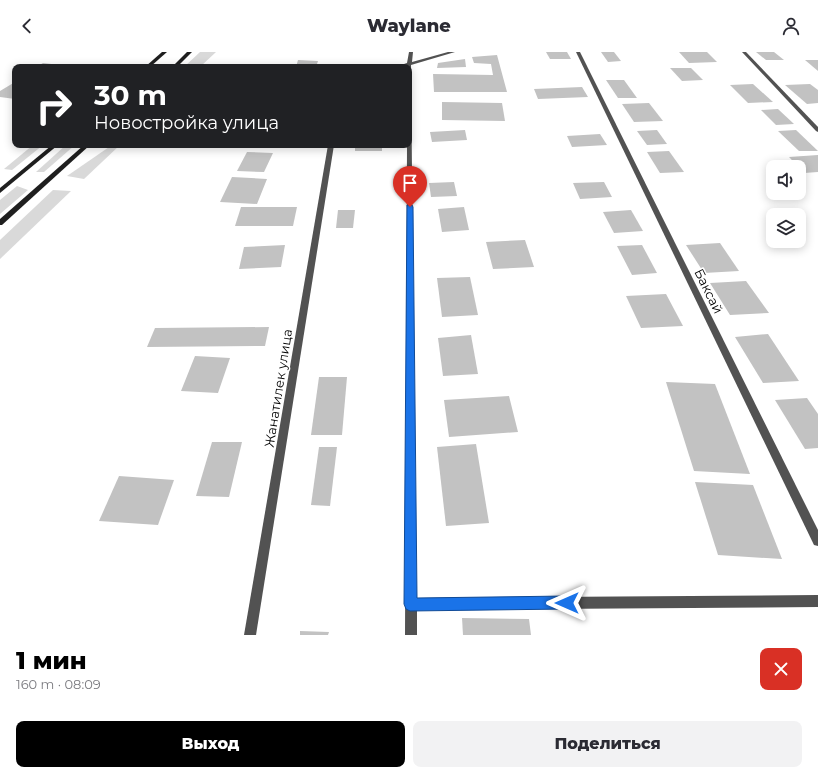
<!DOCTYPE html>
<html lang="ru">
<head>
<meta charset="utf-8">
<style>
  body { margin:0; font-family:Montserrat,sans-serif; background:#f2f2f3; color:#2b2b33; height:100vh; display:flex; flex-direction:column; font-size:15px; white-space:nowrap }
  * { box-sizing:border-box; margin:0 }
  p { font-size:13px; color:#7c7c81 }
  .icon { flex:none; width:22px; height:22px; fill:none; stroke:currentColor; stroke-width:2; stroke-linecap:round; stroke-linejoin:round }
  .map { position:relative; height:583px; overflow:hidden }
  .panel { display:flex; flex-direction:column; background:#fff; flex:1 }
  .panel>* { flex:none }
  .guide { position:absolute; left:12px; top:12px; width:400px; height:84px; border-radius:8px; box-shadow:0 2px 10px #0003; background:#202124; color:#fff; overflow:hidden }
  .controls { position:absolute; left:766px; top:108px; display:grid; gap:8px }
  .controls a { display:grid; place-items:center; width:40px; height:40px; border-radius:8px; background:#fff; box-shadow:0 2px 10px #0003; font-size:20px }
  .pin { position:absolute; display:grid; place-items:center; width:34px; height:34px; color:#fff; margin:-41px -17px; border-radius:50% 50% 50% 0; rotate:-45deg; box-shadow:0 0 4px #0007 }
  .pin .icon { rotate:45deg }
  .me { position:absolute; width:44px; margin:-22px; rotate:270deg; stroke-linejoin:round; filter:drop-shadow(0 0 3px #0008) }
  .turn { display:flex; align-items:center; gap:14px; height:84px; padding:0 16px; font-size:18px }
  .turn .icon { width:52px; height:52px; stroke-width:2.5 }
  .turn b { display:block; font-size:28px; line-height:34px }
  .round { display:grid; place-items:center; flex:none; width:42px; height:42px; border-radius:8px; background:#f2f2f3 }
  .headline { display:flex; align-items:center; justify-content:space-between; height:68px; padding:0 16px }
  h1 { font-size:24px; font-weight:800; line-height:30px; color:#000 }
  .action { display:flex; gap:8px; margin-top:auto; padding:8px 16px }
  .action a { flex:1; height:46px; border-radius:8px; background:#000; color:#fff; font-size:16px; font-weight:800; line-height:46px; text-align:center }
  .action a+a { background:#f2f2f3; color:#2b2b33 }
  header { display:flex; justify-content:space-between; align-items:center; height:52px; padding:0 16px; background:#fff; font-size:18px; font-weight:800 }
  .map>svg:first-child { display:block }
  .green { fill:#d9d9d9 }
  .building { fill:#c2c2c2 }
  .lines { fill:none; stroke-linecap:round; stroke-linejoin:round }
  .street { fill:#525252; fill-rule:evenodd }
  .secondary { fill:#1f1f1f; fill-rule:evenodd }
  .route { fill:#1a73e8; stroke:#114b97 }
  .labels { text-anchor:middle; dominant-baseline:central; stroke-width:3; stroke-linejoin:round; paint-order:stroke }
  .street-label { font-size:13px; fill:#000; stroke:#fff }
</style>
</head>
<body>
<header><svg class="icon" aria-label="back" viewBox="0 0 24 24"><path d="M15 5l-7 7 7 7"/></svg>Waylane<svg class="icon" aria-label="person" viewBox="0 0 24 24"><circle cx="12" cy="8" r="4"/><path d="M4 21q1-7 8-7t8 7"/></svg></header>
<div class="map">
<svg width="818" height="583" viewBox="0 0 818 583">
  <rect width="100%" height="100%" fill="#fff"/>
  <g class="green">
    <path d="M200,0H216L200,15H184Z"/>
    <path d="M33,93H43L12,118L4,117Z"/>
    <path d="M66,93H75L44,120H36Z"/>
    <path d="M112,93H120L84,127L67,124Z"/>
    <path d="M17,134L28,138L0,162V148Z"/>
    <path d="M53,138L71,139L0,207V188Z"/>
  </g>
  <g class="building">
    <path d="M546,0H567L571,7H550Z"/>
    <path d="M601,0H614L621,9L608,10Z"/>
    <path d="M679,0H707L717,10L689,11Z"/>
    <path d="M756,0H774L784,8H766Z"/>
    <path d="M497,3L507,40H434L433,22L493,23L491,12L474,11L472,5Z"/>
    <path d="M465,7L466,15L437,16L438,11Z"/>
    <path d="M298,8L318,9L316,15H296Z"/>
    <path d="M805,8H818V19Z"/>
    <path d="M43,11L68,14V15H36Z"/>
    <path d="M670,16H691L703,28L682,29Z"/>
    <path d="M606,28H624L637,46H618Z"/>
    <path d="M15,30V47L0,45V39Z"/>
    <path d="M753,32L773,50L748,51L730,33Z"/>
    <path d="M810,32L818,38V51L807,52L785,33Z"/>
    <path d="M582,35L588,45L538,47L534,37Z"/>
    <path d="M442,50L502,51L505,69L442,68Z"/>
    <path d="M649,51L663,69L634,70L622,52Z"/>
    <path d="M778,57L794,72L776,73L761,58Z"/>
    <path d="M465,78L467,88L432,90L430,80Z"/>
    <path d="M657,78L667,92L647,93L637,79Z"/>
    <path d="M796,78L818,99H799L778,79Z"/>
    <path d="M600,82L607,93L572,95L567,84Z"/>
    <rect x="355" y="93" width="27" height="6"/>
    <path d="M669,99L684,120L660,121L647,100Z"/>
    <path d="M247,100L273,101L264,120L237,119Z"/>
    <path d="M818,103V120L804,121L789,105Z"/>
    <path d="M232,125L267,127L257,152L220,150Z"/>
    <path d="M454,130L457,144L431,145L429,131Z"/>
    <path d="M604,130L612,145L580,147L573,131Z"/>
    <path d="M241,155H297L293,174H235Z"/>
    <path d="M464,155L469,178L442,180L438,157Z"/>
    <path d="M338,158H355L353,176H336Z"/>
    <path d="M631,158L643,179L614,181L603,160Z"/>
    <path d="M525,188L534,215L493,217L486,190Z"/>
    <path d="M720,191L739,219L704,221L686,193Z"/>
    <path d="M285,193L281,215L239,217L244,195Z"/>
    <path d="M642,193L657,221L632,223L617,194Z"/>
    <path d="M470,225L478,263L442,265L437,226Z"/>
    <path d="M746,229L769,261L730,263L710,231Z"/>
    <path d="M666,242L683,274L641,276L626,244Z"/>
    <path d="M269,275L265,294L147,295L155,276Z"/>
    <path d="M768,282L799,329L763,331L735,285Z"/>
    <path d="M471,283L478,322L443,324L438,286Z"/>
    <path d="M195,304L230,306L218,341L181,339Z"/>
    <path d="M319,325H347L342,383H311Z"/>
    <path d="M666,330L715,332L750,422L694,419Z"/>
    <path d="M509,344L518,380L449,385L444,348Z"/>
    <path d="M807,346L818,362V396L805,397L775,348Z"/>
    <path d="M212,390H242L229,445L196,444Z"/>
    <path d="M476,392L489,471L446,474L437,395Z"/>
    <path d="M319,395H337L330,454L311,453Z"/>
    <path d="M119,424L174,428L158,473L99,469Z"/>
    <path d="M695,430L753,433L782,507L718,503Z"/>
    <path d="M462,566L529,567L531,583H463Z"/>
    <path d="M300,579L329,580L328,583H300Z"/>
  </g>
  <g class="lines">
    <g class="street">
      <path d="M409,0H413L412,10L448,0H455L411,13L416,546L818,543V555L417,558V583H405L407,93H409V15H407V14L395,15L407,11Z"/>
      <path d="M576,0H580L818,478V494L814,493Z"/>
      <path d="M742,0H746L818,75V80L816,79Z"/>
      <path d="M328,93H334L256,583H244Z"/>
    </g>
    <g class="secondary">
      <path d="M162,0H167L150,15H145Z"/>
      <path d="M187,0H192L177,15H172Z"/>
      <path d="M52,93H58L0,141V136Z"/>
      <path d="M84,93H90L2,173H0V167Z"/>
    </g>
  </g>
  <path class="route" d="M407,153H412L413,155L417,546L567,544L572,546L574,551L572,555L567,557L410,559L406,557L404,552Z"/>
  <g class="labels">
    <g class="street-label">
      <text transform="translate(709 239) rotate(64)">Баксай</text>
      <text transform="translate(278 336) rotate(-81)">Жанатилек улица</text>
    </g>
  </g>
</svg>
<div class="controls">
<a><svg class="icon" aria-label="sound" viewBox="0 0 24 24"><path d="M4 9h4l5-4v14l-5-4H4zM17 9q2 3 0 6"/></svg></a>
<a><svg class="icon" aria-label="layers" viewBox="0 0 24 24"><path d="M12 4l9 5-9 5-9-5zM3 14l9 5 9-5"/></svg></a>
</div>
<div class="pin" style="left:410px;top:155px;background:#d93025"><svg class="icon" aria-label="arrive" viewBox="0 0 24 24"><path d="M6 21V4h12l-3 4 3 4H6"/></svg></div>
<svg class="me" style="left:567px;top:551px" viewBox="-20 -20 40 40"><path d="M0-17L14 15 0 8-14 15z" fill="#1a73e8" stroke="#fff" stroke-width="4"/></svg>
<div class="guide">
<div class="turn"><svg class="icon" aria-label="right" viewBox="0 0 24 24"><path d="M7 20v-9h11M14 6l5 5-5 5"/></svg><div><b>30 m</b>Новостройка улица</div></div>
</div>
</div>
<section class="panel">
<div class="headline"><div><h1>1 мин</h1><p>160 m · 08:09</p></div><a class="round" style="background:#d93025;color:#fff"><svg class="icon" aria-label="close" viewBox="0 0 24 24"><path d="M6 6l12 12M18 6L6 18"/></svg></a></div>
<div class="action"><a>Выход</a><a>Поделиться</a></div>
</section>
</body>
</html>
